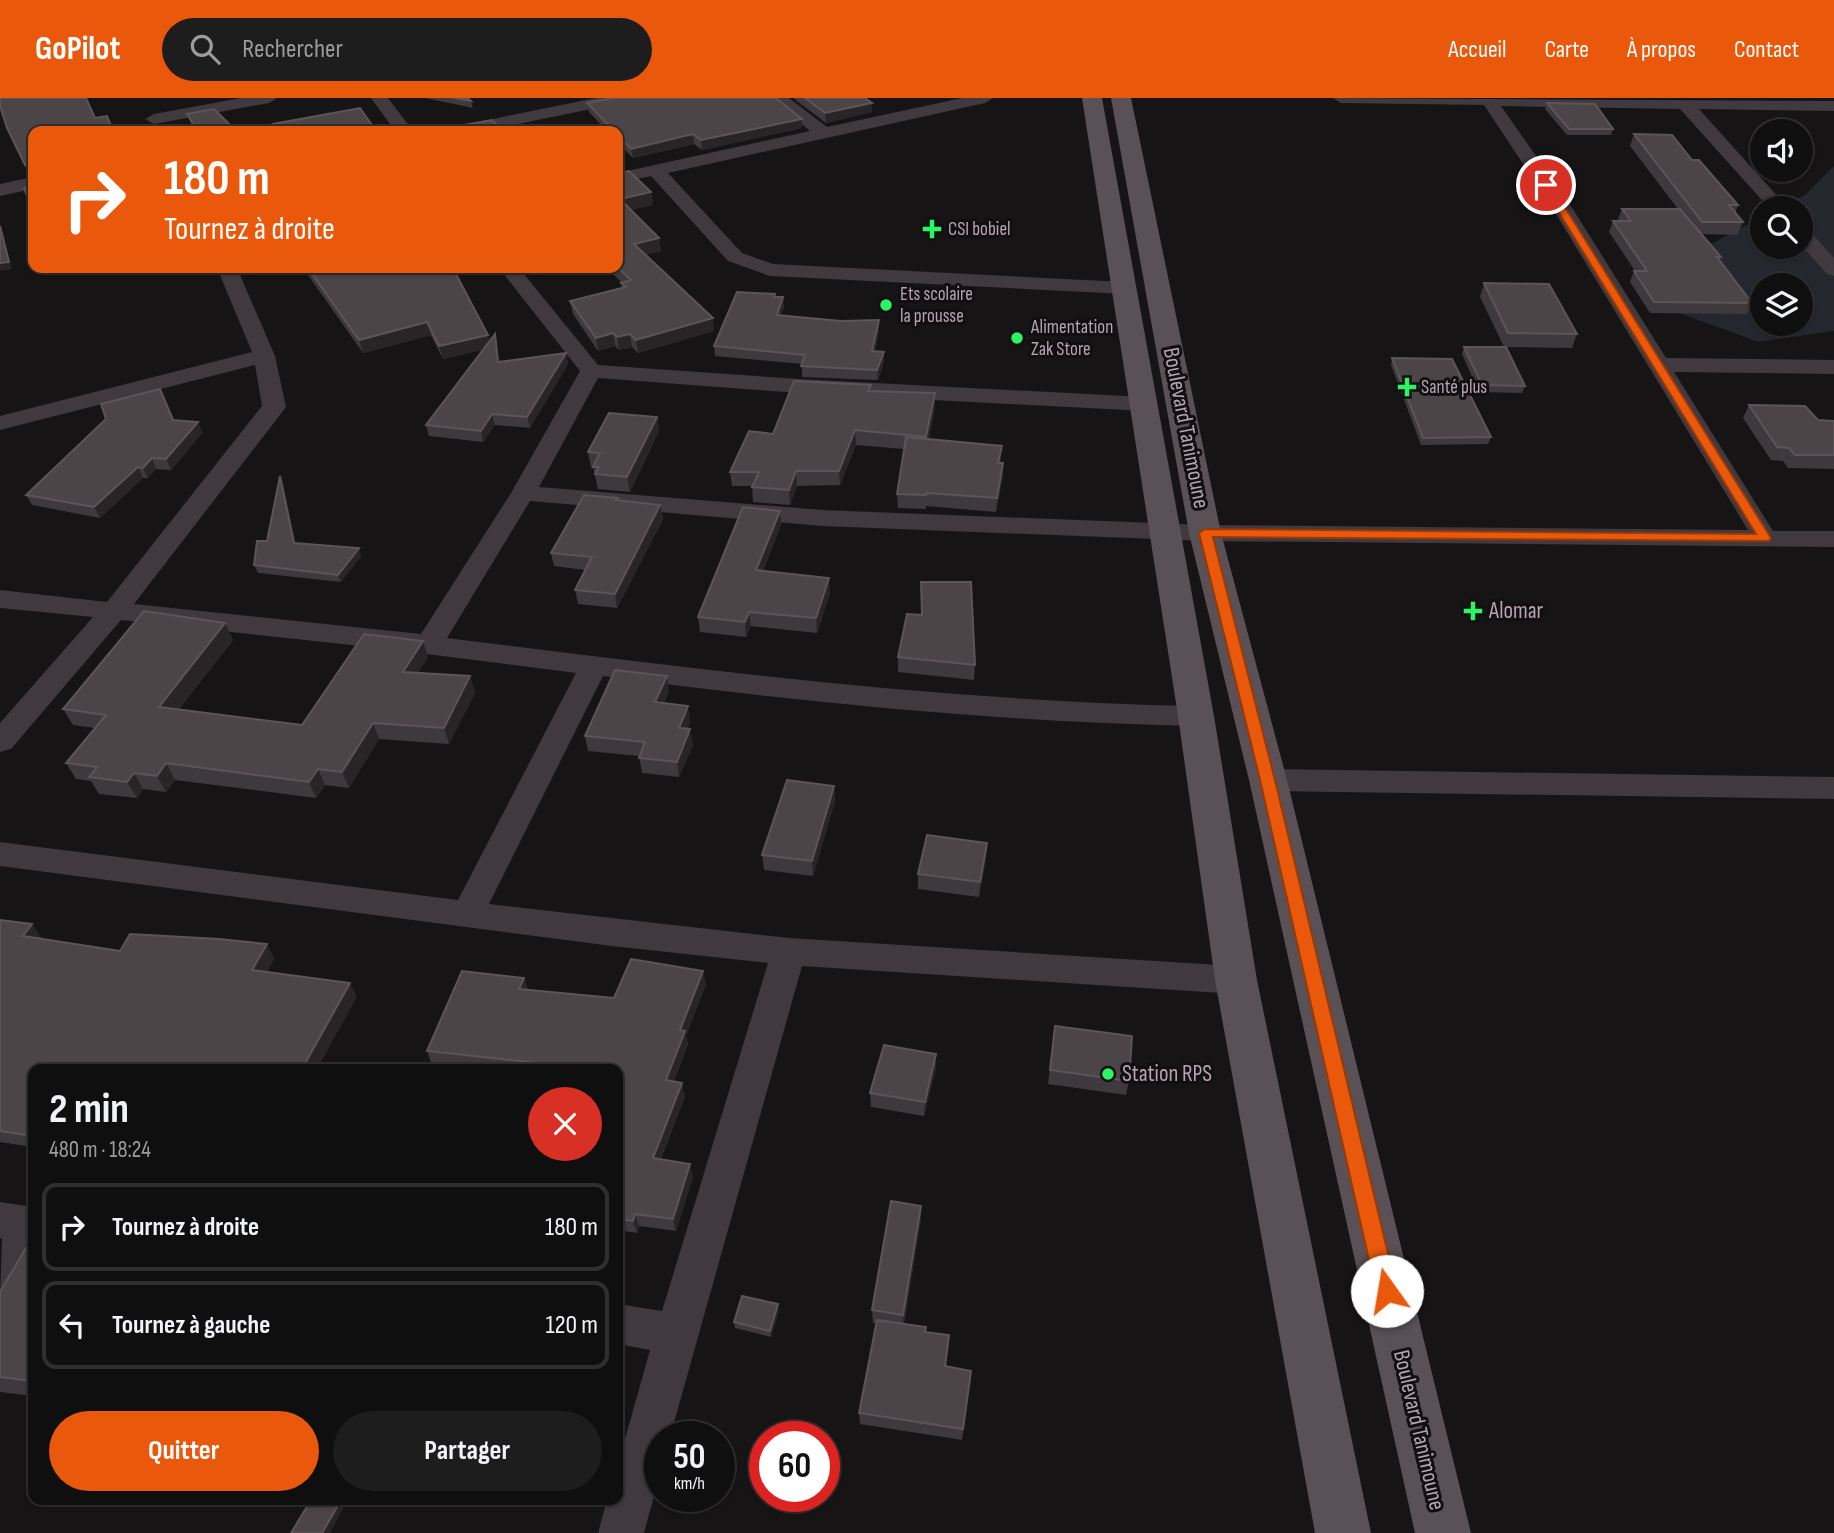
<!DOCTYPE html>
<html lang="fr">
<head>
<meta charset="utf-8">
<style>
  body { margin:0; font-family:"Sofia Sans Condensed",sans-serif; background:#1e1d1e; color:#f1f3f6; height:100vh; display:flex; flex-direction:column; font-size:26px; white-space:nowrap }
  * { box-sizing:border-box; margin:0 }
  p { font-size:23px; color:#9c9c9f }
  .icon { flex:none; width:38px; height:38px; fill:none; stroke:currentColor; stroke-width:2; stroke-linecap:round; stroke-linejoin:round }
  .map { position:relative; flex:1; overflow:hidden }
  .sheet { position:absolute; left:28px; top:966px; width:595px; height:441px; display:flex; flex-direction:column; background:#100f10; border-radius:14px; box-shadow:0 2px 5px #0004,0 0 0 2px #302f30 }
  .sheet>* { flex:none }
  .banner { position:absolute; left:28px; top:28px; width:595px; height:147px; border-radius:14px; box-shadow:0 2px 5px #0004,0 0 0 2px #302f30; background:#ea580c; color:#fff; overflow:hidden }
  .controls { position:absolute; left:1750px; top:21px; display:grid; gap:14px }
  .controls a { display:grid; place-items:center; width:63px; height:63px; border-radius:50%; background:#100f10; box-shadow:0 2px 5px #0004,0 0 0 2px #302f30; font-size:35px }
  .speed { position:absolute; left:644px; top:1323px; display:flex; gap:14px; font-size:35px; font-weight:700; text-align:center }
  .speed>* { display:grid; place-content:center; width:91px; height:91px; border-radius:50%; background:#100f10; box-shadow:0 2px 5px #0004,0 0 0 2px #302f30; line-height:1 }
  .speed small { font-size:18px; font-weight:400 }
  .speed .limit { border:10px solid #d22; background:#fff; color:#111 }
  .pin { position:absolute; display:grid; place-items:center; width:60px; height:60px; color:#fff; margin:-30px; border:4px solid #fff; border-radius:50%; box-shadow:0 2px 7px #0007 }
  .me { position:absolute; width:77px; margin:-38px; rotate:347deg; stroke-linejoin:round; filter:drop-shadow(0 0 5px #0008) }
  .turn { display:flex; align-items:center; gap:24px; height:147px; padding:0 21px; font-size:32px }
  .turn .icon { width:91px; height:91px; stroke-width:2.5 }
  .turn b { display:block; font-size:49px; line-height:60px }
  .round { display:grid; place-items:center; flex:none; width:74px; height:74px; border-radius:37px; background:#1e1d1e }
  .summary { display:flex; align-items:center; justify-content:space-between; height:119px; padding:0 21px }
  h1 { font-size:42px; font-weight:700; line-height:52px }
  .button { display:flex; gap:14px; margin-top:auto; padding:14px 21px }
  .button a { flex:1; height:80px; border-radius:42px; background:#ea580c; color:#fff; font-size:28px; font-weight:700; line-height:80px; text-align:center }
  .button a+a { background:#1e1d1e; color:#f1f3f6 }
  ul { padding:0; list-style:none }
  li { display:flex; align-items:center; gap:21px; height:88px; margin:0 14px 10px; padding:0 7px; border:4px solid #302f30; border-radius:14px }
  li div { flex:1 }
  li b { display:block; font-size:26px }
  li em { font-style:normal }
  header { display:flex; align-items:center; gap:42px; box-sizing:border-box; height:98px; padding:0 35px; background:#ea580c; color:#fff }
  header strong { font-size:33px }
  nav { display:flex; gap:38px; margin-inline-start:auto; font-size:24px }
  .search { width:490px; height:63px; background:#1e1d1e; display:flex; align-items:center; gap:18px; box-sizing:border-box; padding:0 24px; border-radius:38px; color:#9c9c9f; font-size:26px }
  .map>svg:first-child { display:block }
  .green { fill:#24272e; fill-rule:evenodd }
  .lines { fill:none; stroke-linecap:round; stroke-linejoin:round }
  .minor { fill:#40393d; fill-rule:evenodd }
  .primary { fill:#5a5156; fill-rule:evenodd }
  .wall { fill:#3e393c }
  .shaded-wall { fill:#292527 }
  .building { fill:#4b4548; stroke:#5c5459; stroke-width:2 }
  .route { fill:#ea580c; stroke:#983908; stroke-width:2 }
  .poi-dot { fill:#2bf661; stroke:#110f10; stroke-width:2.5 }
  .labels { text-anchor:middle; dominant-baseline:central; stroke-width:6; stroke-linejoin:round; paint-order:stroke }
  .far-poi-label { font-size:19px; fill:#b6a5b1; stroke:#110f10; text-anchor:start }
  .street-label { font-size:23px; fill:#b6a5b1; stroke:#110f10 }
  .poi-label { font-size:23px; fill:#b6a5b1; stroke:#110f10; text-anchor:start }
</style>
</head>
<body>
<header>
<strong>GoPilot</strong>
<div class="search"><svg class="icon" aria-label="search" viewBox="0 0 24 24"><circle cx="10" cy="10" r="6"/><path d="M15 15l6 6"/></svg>Rechercher</div>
<nav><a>Accueil</a><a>Carte</a><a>À propos</a><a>Contact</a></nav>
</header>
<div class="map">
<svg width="1834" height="1435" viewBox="0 0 1834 1435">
  <rect width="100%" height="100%" fill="#161415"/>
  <path class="green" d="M1834,68V233L1758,244L1674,213L1707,148L1762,119V149H1801V110H1780L1805,97ZM1762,187H1801V226H1762Z"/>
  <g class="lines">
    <g class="minor">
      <path d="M241,0H277L269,5L154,26L145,21L154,16Z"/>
      <path d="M371,0H388L413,33H395Z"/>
      <path d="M596,0H629L621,5L483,33H449L458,28Z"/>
      <path d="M770,0H789L827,29L962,0H993L985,5L668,75L742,155L773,166L1124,184L1131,186L1134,190L1131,194L1124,196L770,178L728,163L651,78L618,85V75L810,33Z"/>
      <path d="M1333,0L1834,3V13L1699,11L1788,110H1769L1680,11L1501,8L1571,108L1666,260L1834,262V276L1674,274L1773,433H1834V449L1205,443L822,428L530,403L447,540C696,571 944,603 1196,608L1206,611L1211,618L1206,625L1196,628C997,624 800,604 603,578L489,806L789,840L1236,868L1248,872L1253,882L1248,892L1236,896L802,868L670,1339H660V1376L644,1435H598L607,1402H618V1366L650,1252L618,1246V1206L662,1213L768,865L612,848L0,768V744L458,802L576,575L379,550L121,522L11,651L0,654V625L93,519L0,510V492L107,504L262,308L255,267L0,332V318L252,254L217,170H237L275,258L286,309L134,506L421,536L511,395L580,273L499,170H519L598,267L799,281L1145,299L1153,301L1157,306L1153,311L1145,313L799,295L598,280L539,389L822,412L1205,427L1748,432L1551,108L1484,7L1341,5Z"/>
      <path d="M33,79V91L0,98V86Z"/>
      <path d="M1801,129L1808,131L1834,160V178L1827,176L1801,147Z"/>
      <path d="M1268,671L1834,679V701L1268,693L1257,690L1253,682L1257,674Z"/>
      <path d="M0,1104L33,1109C33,1144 39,1185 0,1201L2,1141L0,1140Z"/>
    </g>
    <g class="primary">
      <path d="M1082,0H1102L1214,618L1257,882L1371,1435H1315L1215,882L1178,618Z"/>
      <path d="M1111,0H1131L1221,435L1287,682L1471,1435H1415L1249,682L1189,435Z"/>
    </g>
  </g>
  <g class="wall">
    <path d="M86,0L33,78L29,77L7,30Z"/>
    <path d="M425,0H468L471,3L473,10Z"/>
    <path d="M793,0H865L872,14L826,25Z"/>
    <path d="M587,5L802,21V30L702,52L694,46L633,60L618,45V33H607L589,14Z"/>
    <path d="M1547,5L1613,31L1611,37H1567L1545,11Z"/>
    <path d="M1634,36L1692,62L1738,107L1735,115L1743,124L1737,137L1702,136L1721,159L1720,163L1752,205L1747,216L1650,215L1630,184L1634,173H1635L1609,134L1613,123H1619L1618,121L1622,111H1678L1630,48Z"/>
    <path d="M618,75L651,94L653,107L630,112L659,140L661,153L645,157L714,233L638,255L632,249L619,252L615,248L598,253L573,216L570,203L622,190L621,185H622L607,170H618Z"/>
    <path d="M303,170H451L490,243L495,236L499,264L566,255L568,266L530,330L495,327L483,344L429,338L426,327L482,252L443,261L431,237L363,255Z"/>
    <path d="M1484,185L1577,236L1572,250L1504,249L1480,199Z"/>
    <path d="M775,196V199H783L784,209L781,217L841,223L879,222V232L875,254L884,264L878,282L802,279V266L715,258L714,248Z"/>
    <path d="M1464,249L1525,288L1522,295L1479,294L1462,256Z"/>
    <path d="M1392,260L1491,339L1488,346L1421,347L1391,267Z"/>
    <path d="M871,287V293L935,295V309L929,341L1001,361L1000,365H1003V378L996,414L926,408V411L898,410L897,396L904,351L856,347L840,387L797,388L790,407L753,404L752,388H732L730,374L773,336Z"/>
    <path d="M1749,307L1818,322L1834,323V371L1788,370L1783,363L1771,362L1743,320Z"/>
    <path d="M657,319L659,333L630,394L598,391L593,369H591L588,354Z"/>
    <path d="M173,322L198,324L202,335L171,372L156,371L148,380H143L100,420L32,407L26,397Z"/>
    <path d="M283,386L295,445L359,450L361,458L341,484L258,475L254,467L267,443Z"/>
    <path d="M618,400V402L660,407L663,421L617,510L578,506L575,492L585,472L554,468L551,455Z"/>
    <path d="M780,413L781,427L763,473L830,495L817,535L751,528L746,539L700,534L698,519Z"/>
    <path d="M922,517L975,567L974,582L898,574V559Z"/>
    <path d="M225,525L233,542L178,612L302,627L428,559L418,575L470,578L475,595L449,646L379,641L349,690L325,687L316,700L175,682L166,694L143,691L137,700L99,696L91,683L76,681L66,665L95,630L73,627L63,611Z"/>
    <path d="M669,593L664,605L690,623L687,631L693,647L679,679L642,675L639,658L588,653L585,638Z"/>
    <path d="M834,688L835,703L813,778L764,772L762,757Z"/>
    <path d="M986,760L979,799L918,791V776Z"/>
    <path d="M0,822L42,840V841L120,853L267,846L274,861L267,874L357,899L33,971V1049L0,1044Z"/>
    <path d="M524,880L528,892L614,900L706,886L686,938L688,946L674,983L685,998L661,1061L693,1079L676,1133L639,1128L637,1135L625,1133L618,1154V971H476L432,967L427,953Z"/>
    <path d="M1055,928L1129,983L1126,997L1048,986Z"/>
    <path d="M936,970L924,1018L871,1009L870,995Z"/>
    <path d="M921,1108V1121L904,1226L926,1234L949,1237L946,1268L970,1285L962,1342L860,1326L859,1315L876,1225H873L872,1212Z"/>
    <path d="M33,1138V1298L0,1294V1194Z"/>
    <path d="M779,1212L771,1239L735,1230L734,1224Z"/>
  </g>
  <g class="shaded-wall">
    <path d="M872,5V14L826,25L825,15Z"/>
    <path d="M802,21V30L702,52L701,42Z"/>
    <path d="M693,36L694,46L633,60L631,51Z"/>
    <path d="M651,94L653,107L622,114L620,101Z"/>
    <path d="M0,125L12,171L0,173Z"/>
    <path d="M659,140L661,153L636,159L634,146Z"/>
    <path d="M783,199L784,209L777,227V217Z"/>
    <path d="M713,220L714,233L638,255L636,242Z"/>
    <path d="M879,222V232L873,263L872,253Z"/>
    <path d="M427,224L431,237L363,255L359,242Z"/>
    <path d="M613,235L615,248L598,253L596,240Z"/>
    <path d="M495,236L497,246L500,274L498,264Z"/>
    <path d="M630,236L632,249L619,252L617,239Z"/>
    <path d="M488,237L491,250L443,261L439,248Z"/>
    <path d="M884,254V264L878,282L877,272Z"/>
    <path d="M566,255L568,266L530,330L527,319Z"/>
    <path d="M935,295V309L926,353V339Z"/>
    <path d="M492,316L495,327L483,344L481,333Z"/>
    <path d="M657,319L659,333L630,394L627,379Z"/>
    <path d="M198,324L202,335L171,372L166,361Z"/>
    <path d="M855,332L856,347L840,387L839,373Z"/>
    <path d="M1002,348L1001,361L997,378L998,365Z"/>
    <path d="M152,360L156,371L148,380L143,370Z"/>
    <path d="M1003,365V378L996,414L997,400Z"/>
    <path d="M138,369L143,380L100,420L94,409Z"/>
    <path d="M796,373L797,388L790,407L789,392Z"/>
    <path d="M280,378L283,386L297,453L294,445Z"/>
    <path d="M660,407L663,421L617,510L615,496Z"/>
    <path d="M780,413L781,427L757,487L756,472Z"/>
    <path d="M359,450L361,458L341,484L338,477Z"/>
    <path d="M829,480L830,495L817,535L816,520Z"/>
    <path d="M749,514L751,528L746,539L745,524Z"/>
    <path d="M225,525L233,542L167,625L159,609Z"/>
    <path d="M423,543L428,559L409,590L403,574Z"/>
    <path d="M470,578L475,595L449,646L444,630Z"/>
    <path d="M667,578L669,593L658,619L655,604Z"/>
    <path d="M688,608L690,623L681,645L679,630Z"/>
    <path d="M373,625L379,641L349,690L342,674Z"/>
    <path d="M690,631L693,647L679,679L677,664Z"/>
    <path d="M166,665L175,682L166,694L157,678Z"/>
    <path d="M318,671L325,687L316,700L309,684Z"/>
    <path d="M134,675L143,691L137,700L127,684Z"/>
    <path d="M834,688L835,703L813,778L812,763Z"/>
    <path d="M987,745L986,760L979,799L980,784Z"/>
    <path d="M32,826L42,840L33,853L23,838Z"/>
    <path d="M267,846L274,861L260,886L252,872Z"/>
    <path d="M703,873L706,886L686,938L688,946L669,995L666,982L680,932Z"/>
    <path d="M524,880L528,894L519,891Z"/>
    <path d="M350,885L357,899L317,971H302Z"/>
    <path d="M936,956V970L924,1018L925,1004Z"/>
    <path d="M682,985L685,998L656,1072L653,1060Z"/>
    <path d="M690,1066L693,1079L676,1133L673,1121Z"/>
    <path d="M921,1108V1121L903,1229V1217Z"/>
    <path d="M635,1116L639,1128L637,1135L633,1123Z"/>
    <path d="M621,1121L625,1133L618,1154V1130Z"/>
    <path d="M778,1206L779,1212L771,1239L770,1233Z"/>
    <path d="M949,1237V1249L944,1280L945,1268Z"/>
    <path d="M340,1404L344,1409L330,1435H322Z"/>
  </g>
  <g class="building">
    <path d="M0,0H86L95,20L107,18L113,33H33V80L31,69L25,67L7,30L0,8Z"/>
    <path d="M454,0H468L471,3Z"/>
    <path d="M613,0H776L802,21L701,42L693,36L631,51L618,37V33H614L587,5Z"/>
    <path d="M805,0H865L872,5L825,15Z"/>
    <path d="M1547,5L1595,6L1613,31H1569Z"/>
    <path d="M360,10L376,33H279L273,26Z"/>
    <path d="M214,11L233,30L229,33H197L187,16Z"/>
    <path d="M492,22L502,33H450L447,30Z"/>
    <path d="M1634,36L1672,37L1692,62H1699L1738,107H1729L1743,124H1702Z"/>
    <path d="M629,73L651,94L620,101L659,140L634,146L713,220L636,242L630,236L617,239L613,235L596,240L570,203L626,189L621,185L631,182L618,170V75Z"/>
    <path d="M33,88V114L24,90Z"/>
    <path d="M1622,111H1680L1721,159H1717L1752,205L1654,204L1634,173H1647L1613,123H1631Z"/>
    <path d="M0,128L9,164L0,165Z"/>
    <path d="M308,170H451L456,176L488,237L439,248L427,224L359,242Z"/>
    <path d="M1484,185L1549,186L1577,236L1508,235Z"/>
    <path d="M737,194L775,196L774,199H783L777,217L841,223L879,222L872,253L884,254L877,272L801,268L805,257L714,248Z"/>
    <path d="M495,236L498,264L566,255L527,319L492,316L481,333L426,327Z"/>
    <path d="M1464,249H1506L1525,288L1482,287Z"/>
    <path d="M1392,260L1452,261L1491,339L1423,340Z"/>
    <path d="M794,283L871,287L868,293L935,295L926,339L855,332L839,373H796L789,392L752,389L759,374H730L749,333L773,336Z"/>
    <path d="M160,291L173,322L198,324L166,361L152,360L143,370L138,369L94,409L26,397L106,321L101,306Z"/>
    <path d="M1749,307L1805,308L1818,322L1834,323V357H1795L1789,350L1777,349Z"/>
    <path d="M609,315L657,319L627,379L595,376L599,369H593L600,355L588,354Z"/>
    <path d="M906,339L1002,348L998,365H1003L997,400L926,395V397L897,396Z"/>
    <path d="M280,378L294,445L359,450L338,477L254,467L257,443H267Z"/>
    <path d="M584,397L618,400L616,402L660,407L615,496L575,492L592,459L551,455Z"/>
    <path d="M743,409L780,413L756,472L829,480L816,520L749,514L745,524L698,519Z"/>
    <path d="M921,484H971L975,567L898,559L907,516L922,517Z"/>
    <path d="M144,513L225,525L159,609L302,627L364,536L423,543L403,574L470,578L444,630L373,625L342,674L318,671L309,684L166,665L157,678L134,675L127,684L89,679L97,669L66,665L106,617L63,611Z"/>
    <path d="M615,572L667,578L655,604L688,608L679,630L690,631L677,664L639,660L645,644L585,638Z"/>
    <path d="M787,682L834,688L812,763L762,757Z"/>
    <path d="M927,737L987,745L980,784L918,776Z"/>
    <path d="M0,822L32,826L23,838L120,853L130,836L219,841L267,846L252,872L350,885L302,971H33V1038L0,1033Z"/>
    <path d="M631,861L703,873L680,932L685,933L666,982L682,985L653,1060L690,1066L673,1121L635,1116L633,1123L621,1121L618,1130V971H593L427,953L462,873L524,880L519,891L614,900Z"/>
    <path d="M1055,928L1132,938L1129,983L1050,972Z"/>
    <path d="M884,947L936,956L925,1004L870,995Z"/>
    <path d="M891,1103L921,1108L903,1217L872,1212Z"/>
    <path d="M33,1138V1279L31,1283L0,1279V1194Z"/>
    <path d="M742,1198L778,1206L770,1233L734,1224Z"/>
    <path d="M877,1222L926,1229L925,1234L949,1237L945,1268L971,1273L963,1331L859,1315Z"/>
    <path d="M311,1402H335L340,1404L322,1435H291Z"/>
  </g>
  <path class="route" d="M1546,84L1551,87L1771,440L1769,443L1213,439L1275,682L1397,1193L1394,1200L1387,1203L1379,1200L1376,1193L1260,682L1199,435L1205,431L1756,436L1542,87Z"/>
  <g class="poi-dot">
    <path d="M928.5 120.5h7v7h7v7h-7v7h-7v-7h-7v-7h7z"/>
    <circle cx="886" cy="207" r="7"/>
    <circle cx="1017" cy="240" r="7"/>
    <path d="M1403.5 278.5h7v7h7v7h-7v7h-7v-7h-7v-7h7z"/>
    <path d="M1469.5 502.5h7v7h7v7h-7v7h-7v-7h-7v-7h7z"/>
    <circle cx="1108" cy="976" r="7"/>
  </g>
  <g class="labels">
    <g class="far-poi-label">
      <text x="948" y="131">CSI bobiel</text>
      <text x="900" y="196">Ets scolaire<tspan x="900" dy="22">la prousse</tspan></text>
      <text x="1031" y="229">Alimentation<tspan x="1031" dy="22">Zak Store</tspan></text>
      <text x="1421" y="289">Santé plus</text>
    </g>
    <g class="street-label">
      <text transform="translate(1186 330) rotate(79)">Boulevard Tanimoune</text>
      <text transform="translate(1419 1332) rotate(77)">Boulevard Tanimoune</text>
    </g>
    <g class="poi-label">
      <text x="1489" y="513">Alomar</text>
      <text x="1122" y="976">Station RPS</text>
    </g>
  </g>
</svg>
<div class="controls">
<a><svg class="icon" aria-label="sound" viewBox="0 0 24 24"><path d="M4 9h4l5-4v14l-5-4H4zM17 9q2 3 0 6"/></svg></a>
<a><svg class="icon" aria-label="search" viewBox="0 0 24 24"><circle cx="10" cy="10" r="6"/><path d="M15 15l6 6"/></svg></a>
<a><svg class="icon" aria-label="layers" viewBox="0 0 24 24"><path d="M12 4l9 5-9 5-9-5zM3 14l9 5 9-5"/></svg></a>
</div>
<div class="speed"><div>50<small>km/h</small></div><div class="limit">60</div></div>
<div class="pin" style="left:1546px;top:87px;background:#d93025"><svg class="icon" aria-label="arrive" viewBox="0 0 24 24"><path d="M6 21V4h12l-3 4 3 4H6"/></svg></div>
<svg class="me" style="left:1387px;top:1193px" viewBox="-20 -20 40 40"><circle r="19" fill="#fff"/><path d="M0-13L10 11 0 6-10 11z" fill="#ea580c"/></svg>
<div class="banner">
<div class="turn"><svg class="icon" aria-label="right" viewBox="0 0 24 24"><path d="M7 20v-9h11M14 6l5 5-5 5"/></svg><div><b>180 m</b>Tournez à droite</div></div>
</div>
<section class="sheet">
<div class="summary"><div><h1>2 min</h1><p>480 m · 18:24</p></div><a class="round" style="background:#d93025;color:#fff"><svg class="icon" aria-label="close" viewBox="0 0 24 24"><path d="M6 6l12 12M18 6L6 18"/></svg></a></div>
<ul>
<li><svg class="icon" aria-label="right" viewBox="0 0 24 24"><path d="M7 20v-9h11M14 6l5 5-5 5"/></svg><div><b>Tournez à droite</b></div><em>180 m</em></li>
<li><svg class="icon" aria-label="left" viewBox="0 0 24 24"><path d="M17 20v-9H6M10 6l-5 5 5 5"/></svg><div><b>Tournez à gauche</b></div><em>120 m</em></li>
</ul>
<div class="button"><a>Quitter</a><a>Partager</a></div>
</section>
</div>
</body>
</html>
